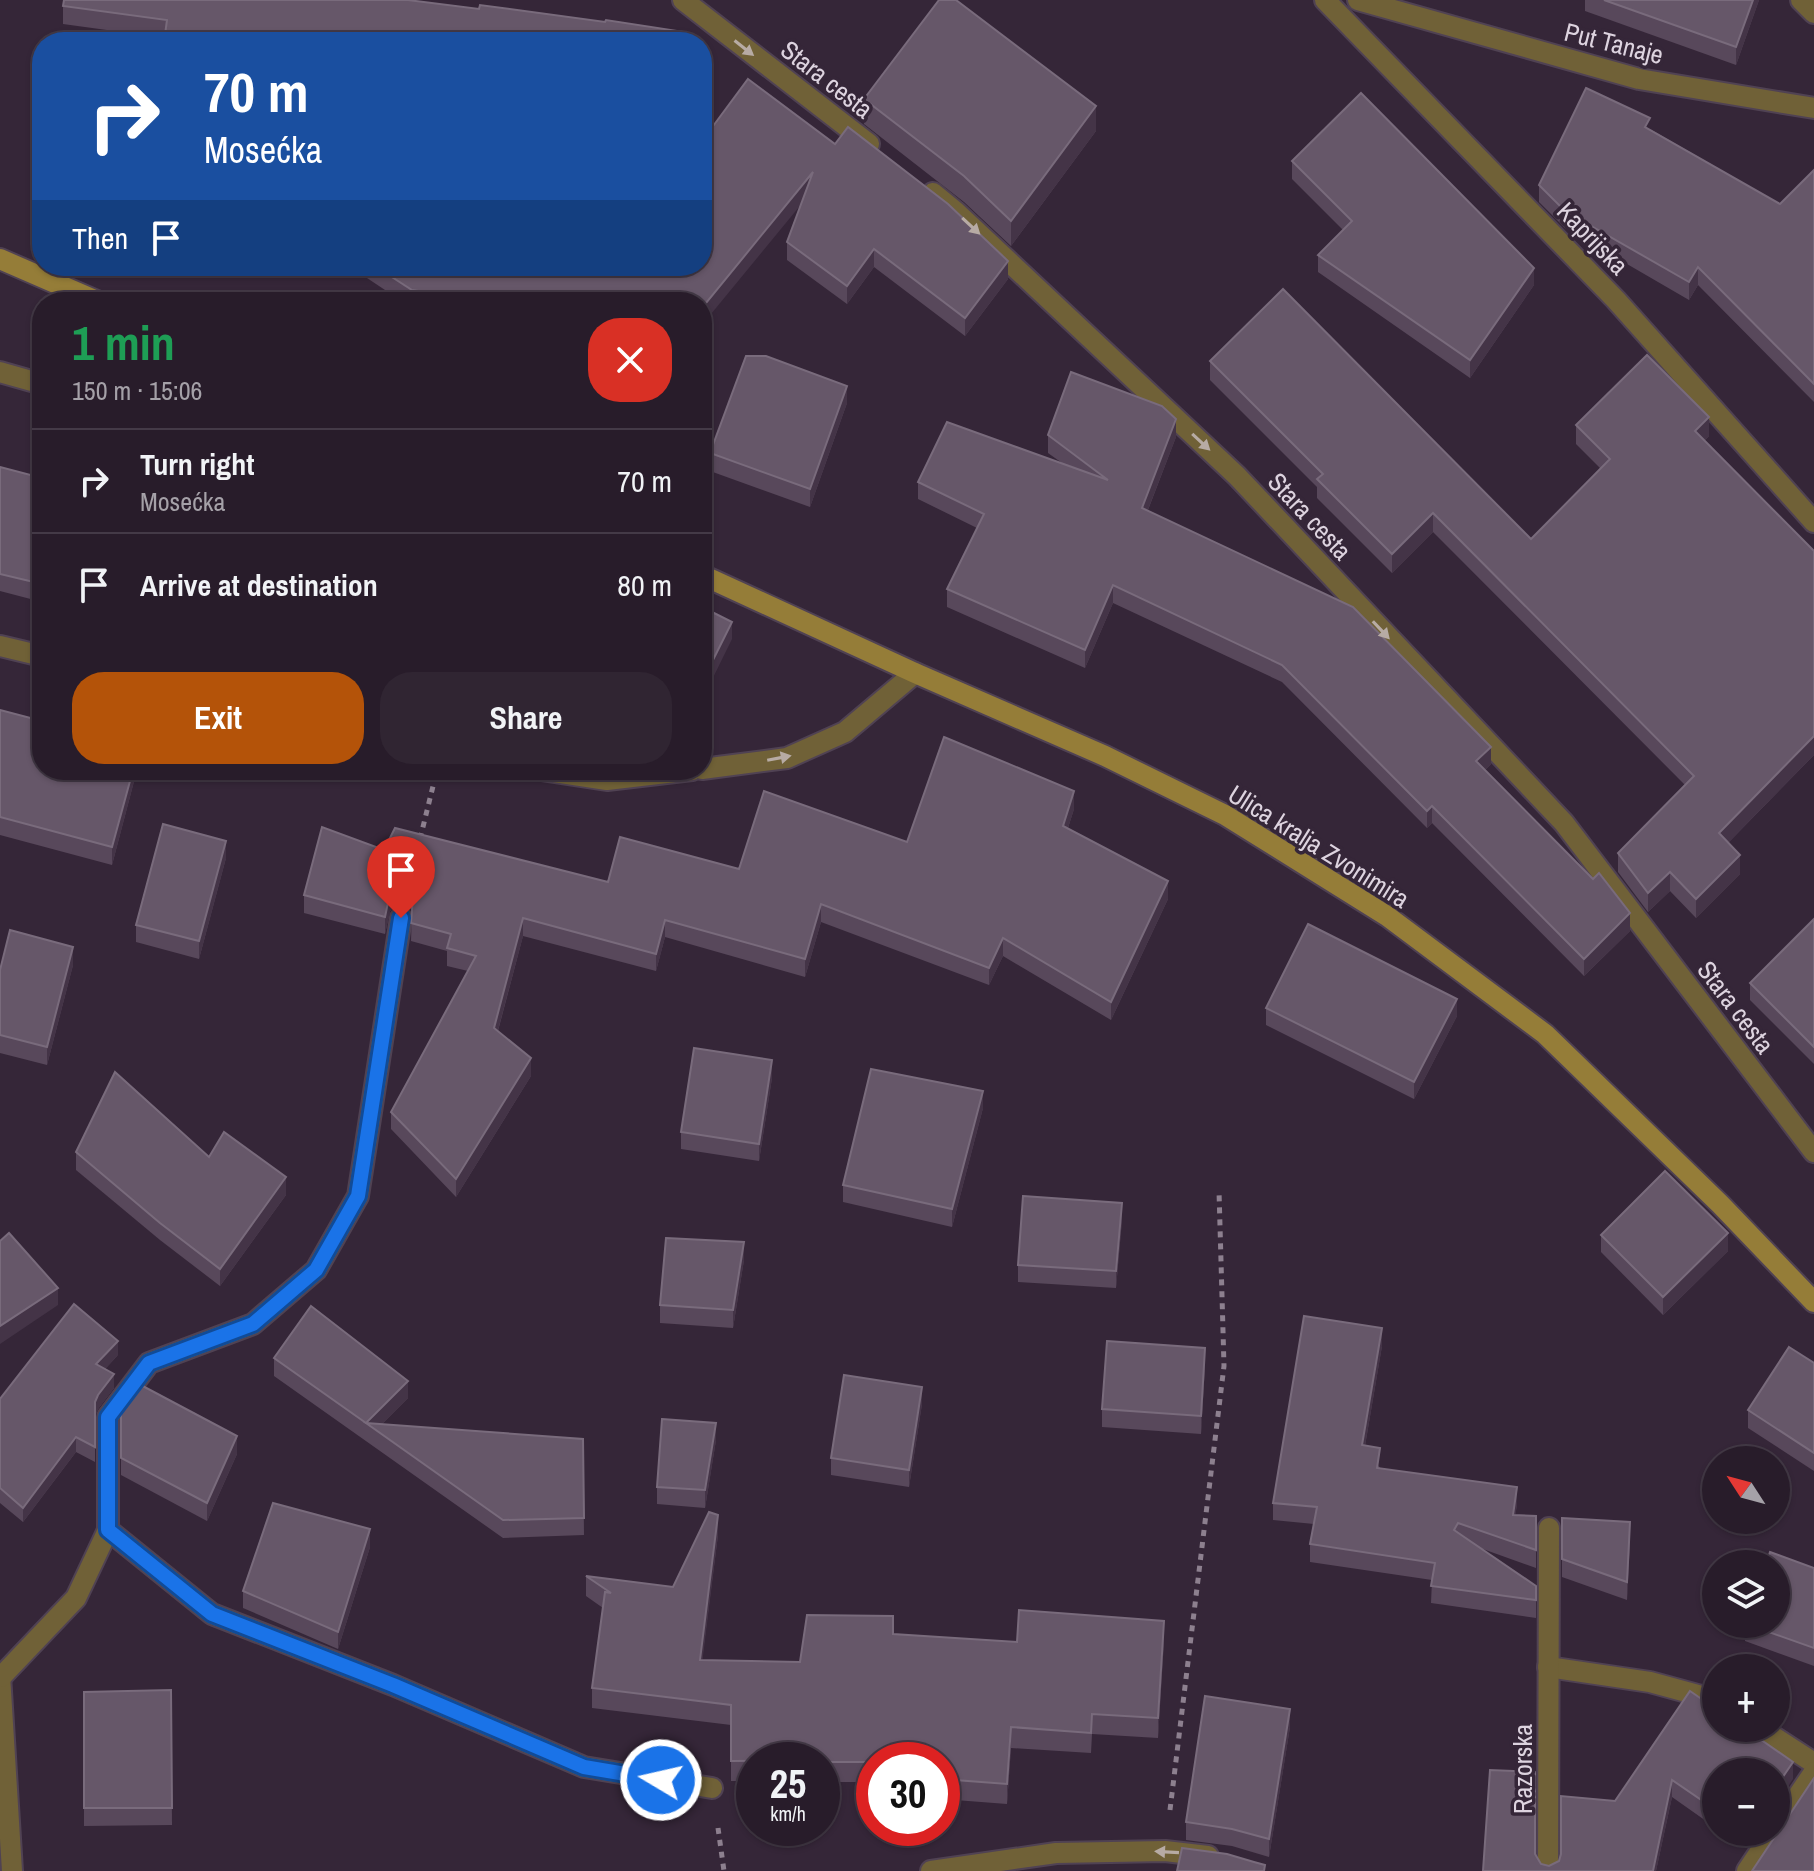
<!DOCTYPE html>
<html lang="en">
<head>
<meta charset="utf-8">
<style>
  body { margin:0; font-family:"Archivo Narrow",sans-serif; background:#302532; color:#f1f3f6; height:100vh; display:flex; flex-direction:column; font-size:30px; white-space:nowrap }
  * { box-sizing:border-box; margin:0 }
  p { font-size:26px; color:#a5a1a8 }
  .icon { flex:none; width:44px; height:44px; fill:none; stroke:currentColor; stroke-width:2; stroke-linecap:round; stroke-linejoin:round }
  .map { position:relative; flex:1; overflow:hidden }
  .side { position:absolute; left:32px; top:292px; width:680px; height:488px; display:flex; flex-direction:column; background:#281c2a; border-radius:32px; box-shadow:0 2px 6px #0004,0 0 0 2px #443a47 }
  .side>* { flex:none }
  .hud { position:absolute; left:32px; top:32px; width:680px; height:244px; border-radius:32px; box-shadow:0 2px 6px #0004,0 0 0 2px #443a47; background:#1a4fa0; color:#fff; overflow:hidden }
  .needle { width:52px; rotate:306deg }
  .controls { position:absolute; left:1702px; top:1446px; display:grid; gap:16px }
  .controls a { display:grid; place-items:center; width:88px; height:88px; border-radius:50%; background:#281c2a; box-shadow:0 2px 6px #0004,0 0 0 2px #443a47; font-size:40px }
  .speed { position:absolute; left:736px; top:1742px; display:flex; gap:16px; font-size:40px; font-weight:700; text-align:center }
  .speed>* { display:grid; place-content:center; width:104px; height:104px; border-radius:50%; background:#281c2a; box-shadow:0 2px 6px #0004,0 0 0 2px #443a47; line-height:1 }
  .speed small { font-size:20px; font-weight:400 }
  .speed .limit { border:12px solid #d22; background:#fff; color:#111 }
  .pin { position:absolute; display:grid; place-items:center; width:68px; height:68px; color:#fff; margin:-82px -34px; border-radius:50% 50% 50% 0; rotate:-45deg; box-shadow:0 0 8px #0007 }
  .pin .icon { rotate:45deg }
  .me { position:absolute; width:88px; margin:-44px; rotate:279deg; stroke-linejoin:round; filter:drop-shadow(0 0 6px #0008) }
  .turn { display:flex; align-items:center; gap:28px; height:168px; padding:0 40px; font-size:36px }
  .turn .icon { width:104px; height:104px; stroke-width:2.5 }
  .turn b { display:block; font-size:56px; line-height:68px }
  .then { display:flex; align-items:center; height:76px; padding:0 40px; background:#0003; gap:16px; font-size:30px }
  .round { display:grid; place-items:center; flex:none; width:84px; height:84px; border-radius:32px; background:#302532 }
  .overview { display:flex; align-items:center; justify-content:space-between; height:136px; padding:0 40px }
  h1 { font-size:48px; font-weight:800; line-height:60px; color:#1e9e55 }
  .button { display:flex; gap:16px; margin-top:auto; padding:16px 40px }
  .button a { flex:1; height:92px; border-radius:32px; background:#b45309; color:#fff; font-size:32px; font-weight:800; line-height:92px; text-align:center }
  .button a+a { background:#302532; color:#f1f3f6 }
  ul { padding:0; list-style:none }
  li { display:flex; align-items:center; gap:24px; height:104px; padding:0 40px; border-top:2px solid #443a47 }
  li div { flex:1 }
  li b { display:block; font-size:30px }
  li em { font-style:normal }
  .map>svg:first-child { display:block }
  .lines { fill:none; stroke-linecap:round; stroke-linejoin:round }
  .service-casing { stroke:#504253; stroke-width:24 }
  .pedestrian-casing { stroke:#504253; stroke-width:24 }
  .minor-casing { stroke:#504253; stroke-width:24 }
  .tertiary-casing { stroke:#504253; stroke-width:24 }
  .secondary-casing { stroke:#504253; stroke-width:24 }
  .path { stroke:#8d808f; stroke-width:5; stroke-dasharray:6 6; stroke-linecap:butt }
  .service { stroke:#706137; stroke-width:20 }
  .pedestrian { stroke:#706137; stroke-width:20 }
  .minor { stroke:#706137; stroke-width:20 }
  .tertiary { stroke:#706137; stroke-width:20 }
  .secondary { stroke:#957d38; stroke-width:20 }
  .wall { fill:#58485b }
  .shaded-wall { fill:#443447 }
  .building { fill:#665769; stroke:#796b7c; stroke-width:2 }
  .oneway { fill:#b7aba4 }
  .route-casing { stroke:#114b97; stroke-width:20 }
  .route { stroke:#1a73e8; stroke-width:14 }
  .labels { text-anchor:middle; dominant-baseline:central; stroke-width:7; stroke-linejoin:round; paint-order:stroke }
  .street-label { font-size:26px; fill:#ddd3df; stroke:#352638 }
</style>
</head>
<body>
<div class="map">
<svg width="1814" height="1871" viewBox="0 0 1814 1871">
  <rect width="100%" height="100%" fill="#352638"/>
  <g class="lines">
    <defs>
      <g id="service">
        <path d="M1548,1667L1650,1682L1716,1700"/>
        <path d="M1760,1728L1814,1763"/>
      </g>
      <g id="pedestrian">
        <path d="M1776,1828L1814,1772"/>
        <path d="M1747,1871L1773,1832"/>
      </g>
      <g id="minor">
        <path d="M683,0L869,144"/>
        <path d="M1325,0L1616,300L1814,522"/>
        <path d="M1358,0L1639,79L1814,108"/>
        <path d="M1801,0L1814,13"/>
        <path d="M933,193L956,212L1237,476L1564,823L1814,1152"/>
        <path d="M0,646L42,656"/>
        <path d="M702,769L787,758L845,732L915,673"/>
        <path d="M541,770L607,780L692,770"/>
        <path d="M108,1530L212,1614L393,1685L584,1767L712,1788"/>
        <path d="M0,1675L12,1871"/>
        <path d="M1,1677L76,1598L108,1530V1417L149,1363L253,1324L316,1270L358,1196L401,918"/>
        <path d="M931,1871L1056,1853L1165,1851L1208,1856"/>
        <path d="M1548,1871L1549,1528"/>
      </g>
      <path id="tertiary" d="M0,372L42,384"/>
      <g id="secondary">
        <path d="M0,259L99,302"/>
        <path d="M702,575L915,673L1105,756L1225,815L1387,916L1545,1034L1720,1204L1814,1302"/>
      </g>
    </defs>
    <use href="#service" class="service-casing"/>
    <use href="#pedestrian" class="pedestrian-casing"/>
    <use href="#minor" class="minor-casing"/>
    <use href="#tertiary" class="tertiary-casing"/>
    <use href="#secondary" class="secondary-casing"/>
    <g class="path">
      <path d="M420,839L437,770"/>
      <path d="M1170,1810L1224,1366L1219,1191"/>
      <path d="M718,1828L724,1871"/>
    </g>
    <use href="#service" class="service"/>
    <use href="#pedestrian" class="pedestrian"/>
    <use href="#minor" class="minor"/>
    <use href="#tertiary" class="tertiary"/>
    <use href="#secondary" class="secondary"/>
  </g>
  <g class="wall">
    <path d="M1585,0H1759L1736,65L1585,11Z"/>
    <path d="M63,6L684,42L165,38L63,24Z"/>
    <path d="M864,99L1096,131L1011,246L964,202L864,124Z"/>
    <path d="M1650,129L1780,204L1814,170V402L1698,285L1689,300L1565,228L1539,202V185Z"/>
    <path d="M702,141L1008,279L965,336L874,267L847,304L787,260V242L801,204L702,302H403L358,272V266H702Z"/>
    <path d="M1292,161L1534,285L1470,378L1318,272V255L1343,230L1292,179Z"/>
    <path d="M1210,361L1531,539L1601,469L1576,444V425L1709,436L1704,441L1814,551V755L1728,843L1740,874L1696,918L1670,891L1648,912L1618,872V853L1685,785L1433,532L1392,573L1317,498V487L1210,380Z"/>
    <path d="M847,403L810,507L710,471V453Z"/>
    <path d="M1048,435L1176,437L1148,510L1491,764L1485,770L1630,931L1584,976L1432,823L1427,828L1282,682L1113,603L1085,668L947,607V589L977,528L918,499V482L1062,463L1048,453Z"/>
    <path d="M0,467L42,478V602L0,591Z"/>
    <path d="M0,710L42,770H137L112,865L0,835Z"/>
    <path d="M1074,809L1068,828L1168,899L1111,1020L1003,956L989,985L821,922L805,977L665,937L656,971L523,936L498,1031L531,1076L456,1197L391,1129V1112L468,971L447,966V951L411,941L412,912L410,908L404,905L397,906L390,911L385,934L304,913V895L384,850L608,882L739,869L907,842Z"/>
    <path d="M226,858L199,959L136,942V925Z"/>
    <path d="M1814,919V1064L1750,1000V983Z"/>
    <path d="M73,965L47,1065L0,1053V970Z"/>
    <path d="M1266,1008L1457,1016L1414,1099L1266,1025Z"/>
    <path d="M772,1078L759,1161L681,1149V1132Z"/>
    <path d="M983,1108L952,1227L843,1202V1185Z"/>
    <path d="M76,1152L209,1157L286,1195L220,1286L160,1240L76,1170Z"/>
    <path d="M1122,1220L1116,1288L1018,1282V1265Z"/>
    <path d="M1601,1235L1728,1251L1663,1315L1601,1252Z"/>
    <path d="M744,1260L733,1328L660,1323V1305Z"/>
    <path d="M1382,1346L1365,1446L1380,1468L1517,1505L1515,1515L1536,1516V1568L1480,1548L1536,1586V1618L1431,1603L1432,1580L1310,1562V1544L1314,1524L1273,1520V1503Z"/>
    <path d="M118,1355L105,1369L114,1388L98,1409L95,1416V1462L76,1452L23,1522L0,1503V1399Z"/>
    <path d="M274,1358L408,1398L382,1424L583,1439L584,1535L503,1538L274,1376Z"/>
    <path d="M1814,1363V1471L1748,1428V1410Z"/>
    <path d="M1205,1366L1201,1434L1102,1427V1409Z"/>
    <path d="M121,1404L237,1454L207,1521L121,1475Z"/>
    <path d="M922,1404L909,1487L831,1475V1458Z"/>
    <path d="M716,1440L705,1508L657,1504V1487Z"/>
    <path d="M1562,1518L1630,1540L1627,1600L1562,1577Z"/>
    <path d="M718,1535L702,1660L800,1662L893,1634L1017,1642L1164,1641L1158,1738L1092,1734L1091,1753L1011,1748L1007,1804L942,1799V1760H874V1782H822V1760H754V1781H731V1725L592,1708V1688L603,1608L586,1596V1576L673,1587Z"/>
    <path d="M370,1547L338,1649L243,1608V1591Z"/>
    <path d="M1814,1568V1666L1745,1641V1624Z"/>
    <path d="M171,1690L172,1825L84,1826V1692Z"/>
    <path d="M1690,1691L1793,1779L1716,1772V1828L1672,1797L1656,1871H1483L1535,1854L1541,1864L1549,1866L1559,1861L1615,1801Z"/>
    <path d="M1290,1727L1269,1857L1232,1846L1186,1840V1822Z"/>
    <path d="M1723,1832H1758L1747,1848Z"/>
  </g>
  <g class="shaded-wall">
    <path d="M1753,0H1759L1736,65V47Z"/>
    <path d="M1096,106V131L1011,246V221Z"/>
    <path d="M813,172V190L702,325V308Z"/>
    <path d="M874,249V267L847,304V286Z"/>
    <path d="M1008,261V279L965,336V318Z"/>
    <path d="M1698,267V285L1689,300V282Z"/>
    <path d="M1534,268V285L1470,378V360Z"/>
    <path d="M847,386V403L810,507V489Z"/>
    <path d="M1709,417V436L1695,450V431Z"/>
    <path d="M1176,419V437L1142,525V508Z"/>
    <path d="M1433,513V532L1392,573V554Z"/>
    <path d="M1113,585V603L1085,668V650Z"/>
    <path d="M732,622V639L702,700V682Z"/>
    <path d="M1814,736V755L1719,852V833Z"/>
    <path d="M1491,747V764L1476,779V761Z"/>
    <path d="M133,770H137L112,865V847Z"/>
    <path d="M1074,791V809L1063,843V826Z"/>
    <path d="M1432,806V823L1427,828V811Z"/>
    <path d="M226,841V858L199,959V941Z"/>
    <path d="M1740,855V874L1696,918V899Z"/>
    <path d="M1670,872V891L1648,912V893Z"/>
    <path d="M1168,881V899L1111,1020V1002Z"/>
    <path d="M397,888V906L390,911L385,934V917L390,893Z"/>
    <path d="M821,904V922L805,977V959Z"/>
    <path d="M1630,913V931L1584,976V959Z"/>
    <path d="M523,918V936L494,1045V1028Z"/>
    <path d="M665,920V937L656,971V954Z"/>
    <path d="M1003,938V956L989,985V968Z"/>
    <path d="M73,947V965L47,1065V1047Z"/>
    <path d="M1457,999V1016L1414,1099V1082Z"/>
    <path d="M531,1058V1076L456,1197V1179Z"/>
    <path d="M772,1060V1078L759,1161V1144Z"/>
    <path d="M983,1091V1108L952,1227V1209Z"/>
    <path d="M286,1177V1195L220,1286V1269Z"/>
    <path d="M1122,1203V1220L1116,1288V1271Z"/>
    <path d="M1728,1233V1251L1663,1315V1297Z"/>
    <path d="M744,1242V1260L733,1328V1310Z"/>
    <path d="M58,1288V1305L0,1344V1326Z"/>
    <path d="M1382,1328V1346L1362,1463V1445Z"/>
    <path d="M118,1341V1355L96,1379V1364Z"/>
    <path d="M1205,1348V1366L1201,1434V1416Z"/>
    <path d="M114,1374V1388L98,1409L95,1416V1402L98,1395Z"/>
    <path d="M408,1381V1398L376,1430L366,1423V1440V1423Z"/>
    <path d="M922,1387V1404L909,1487V1470Z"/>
    <path d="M716,1423V1440L705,1508V1490Z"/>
    <path d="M237,1436V1454L207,1521V1503Z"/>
    <path d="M76,1437V1452L23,1522V1508Z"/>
    <path d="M1517,1487V1505L1513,1532V1515Z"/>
    <path d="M718,1515V1535L700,1680V1660Z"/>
    <path d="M1630,1522V1540L1627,1600V1582Z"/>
    <path d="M370,1529V1547L338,1649V1632Z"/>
    <path d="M1164,1621V1641L1158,1738V1718Z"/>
    <path d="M1290,1709V1727L1269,1857V1839Z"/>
    <path d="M1011,1727V1748L1007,1804V1784Z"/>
    <path d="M1793,1762V1779L1776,1805V1787Z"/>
    <path d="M1672,1780V1797L1656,1871H1653Z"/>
    <path d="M1747,1832H1758L1747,1848Z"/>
  </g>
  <g class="building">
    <path d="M64,0H408L479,9L480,5L605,22L606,20L684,32L682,42H164L167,20L63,6Z"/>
    <path d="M939,0H956L1096,106L1011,221L964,176L864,99Z"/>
    <path d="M1604,0H1753L1736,47Z"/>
    <path d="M748,79L835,144L848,127L948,204L1008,261L965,318L874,249L847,286L787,242L813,172L702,308V302H486L412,290L375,266H702V141Z"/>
    <path d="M1586,88L1650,118L1645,127L1780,204L1814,170V384L1698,267L1689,282L1565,211L1539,185Z"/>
    <path d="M1361,93L1534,268L1470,360L1318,255L1352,221L1292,161Z"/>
    <path d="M1283,289L1531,539L1610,459L1576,425L1647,355L1709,417L1695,431L1814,551V736L1719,833L1740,855L1696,899L1670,872L1648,893L1618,853L1694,776L1433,513L1392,554L1317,479L1323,474L1210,361Z"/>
    <path d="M746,356H766L847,386L810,489L710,453Z"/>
    <path d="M1071,372L1162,406L1176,419L1142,508L1353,607L1491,747L1476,761L1593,879L1599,873L1630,913L1584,959L1432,806L1427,811L1282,665L1113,585L1085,650L947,589L984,514L918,482L947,422L1108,480L1048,435Z"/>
    <path d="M0,467L42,478V584L0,574Z"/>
    <path d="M702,607L732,622L702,682Z"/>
    <path d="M0,710L42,721V770H133L112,847L0,817Z"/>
    <path d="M944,737L1074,791L1063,826L1168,881L1111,1002L1003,938L989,968L821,904L805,959L665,920L656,954L523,918L494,1028L531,1058L456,1179L391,1112L476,956L447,948L451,934L411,923L413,896L410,891L404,888H397L390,893L385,917L304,895L322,827L384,850L395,828L608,882L620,837L739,869L764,791L907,842Z"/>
    <path d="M163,824L226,841L199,941L136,925Z"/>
    <path d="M1814,919V1047L1750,983Z"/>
    <path d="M1308,924L1457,999L1414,1082L1266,1008Z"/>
    <path d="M10,930L73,947L47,1047L0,1035V970Z"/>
    <path d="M694,1048L772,1060L759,1144L681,1132Z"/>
    <path d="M871,1069L983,1091L952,1209L843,1185Z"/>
    <path d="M115,1072L209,1157L224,1132L286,1177L220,1269L160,1223L76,1152Z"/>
    <path d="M1665,1171L1728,1233L1663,1297L1601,1235Z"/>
    <path d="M1023,1196L1122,1203L1116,1271L1018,1265Z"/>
    <path d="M9,1233L58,1288L0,1326V1241Z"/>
    <path d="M666,1238L744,1242L733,1310L660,1305Z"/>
    <path d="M74,1304L118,1341L96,1364L114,1374L98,1395L95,1402V1447L76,1437L23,1508L0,1488V1399Z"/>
    <path d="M311,1306L408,1381L366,1423L274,1358Z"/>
    <path d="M1304,1316L1382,1328L1362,1445L1380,1448L1377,1468L1517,1487L1513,1515L1536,1516V1550L1458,1523L1454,1530L1536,1586V1600L1431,1586L1435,1563L1310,1544L1317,1507L1273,1503Z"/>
    <path d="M1107,1341L1205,1348L1201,1416L1102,1409Z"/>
    <path d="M1789,1347L1814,1363V1453L1748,1410Z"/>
    <path d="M844,1375L922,1387L909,1470L831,1458Z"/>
    <path d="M137,1383L237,1436L207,1503L121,1458V1404Z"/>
    <path d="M662,1419L716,1423L705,1490L657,1487Z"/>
    <path d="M366,1423L583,1439L584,1518L503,1520Z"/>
    <path d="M273,1503L370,1529L338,1632L243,1591Z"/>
    <path d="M709,1512L718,1515L700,1660L800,1662L807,1615L893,1616V1634L1017,1642L1019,1610L1164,1621L1158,1718L1092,1714L1091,1733L1011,1727L1007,1784L942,1779V1760H874V1762H822V1760L731,1761V1705L592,1688L605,1592L611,1593L586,1576L673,1587Z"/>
    <path d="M1562,1518L1630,1522L1627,1582L1562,1559Z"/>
    <path d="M1770,1552L1814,1568V1648L1746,1624H1776V1564H1766Z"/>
    <path d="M171,1690L172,1808H84V1692Z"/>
    <path d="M1690,1691L1716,1709V1728H1744L1793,1762L1776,1787V1772H1716V1810L1672,1780L1653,1871H1483L1490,1770L1535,1772V1854L1541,1864L1549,1866L1559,1861L1561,1854V1796L1615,1801Z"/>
    <path d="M1205,1696L1290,1709L1269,1839L1232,1829L1186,1822Z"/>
    <path d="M1814,1778V1871H1752Z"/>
    <path d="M1182,1848L1227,1854L1254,1862L1265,1865L1264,1871H1177Z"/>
  </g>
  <defs><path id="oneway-solid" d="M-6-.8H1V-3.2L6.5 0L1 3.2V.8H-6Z" transform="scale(2)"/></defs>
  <g class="oneway">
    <use href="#oneway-solid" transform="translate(744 48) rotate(38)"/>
    <use href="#oneway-solid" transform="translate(971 226) rotate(43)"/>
    <use href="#oneway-solid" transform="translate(1201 442) rotate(43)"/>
    <use href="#oneway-solid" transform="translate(1381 630) rotate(47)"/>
    <use href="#oneway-solid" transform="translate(779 758) rotate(-11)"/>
    <use href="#oneway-solid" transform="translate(1167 1852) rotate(-177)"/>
  </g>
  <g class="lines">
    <defs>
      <path id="route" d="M401,918L358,1196L316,1270L253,1324L149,1363L108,1417V1530L212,1614L393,1685L584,1767L661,1780"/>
    </defs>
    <use href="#route" class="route-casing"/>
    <use href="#route" class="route"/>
  </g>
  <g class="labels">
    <g class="street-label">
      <text transform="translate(1614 43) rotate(14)">Put Tanaje</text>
      <text transform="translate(827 79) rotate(38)">Stara cesta</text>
      <text transform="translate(1593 238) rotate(46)">Kaprijska</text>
      <text transform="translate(1310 516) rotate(47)">Stara cesta</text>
      <text transform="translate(1319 846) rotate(32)">Ulica kralja Zvonimira</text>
      <text transform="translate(1736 1007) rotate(53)">Stara cesta</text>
      <text transform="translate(1522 1769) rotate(-90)">Razorska</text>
    </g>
  </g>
</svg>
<div class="controls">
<a><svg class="needle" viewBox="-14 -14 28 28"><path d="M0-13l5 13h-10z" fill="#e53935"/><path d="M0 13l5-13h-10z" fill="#a5a1a8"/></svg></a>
<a><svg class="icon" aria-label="layers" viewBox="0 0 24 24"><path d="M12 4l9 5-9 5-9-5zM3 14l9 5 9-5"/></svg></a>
<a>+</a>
<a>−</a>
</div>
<div class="speed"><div>25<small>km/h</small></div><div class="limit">30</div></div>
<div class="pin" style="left:401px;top:918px;background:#d93025"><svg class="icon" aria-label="arrive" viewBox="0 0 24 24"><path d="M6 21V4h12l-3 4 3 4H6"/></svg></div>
<svg class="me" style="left:661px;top:1780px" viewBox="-20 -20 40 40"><circle r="17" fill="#1a73e8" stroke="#fff" stroke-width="3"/><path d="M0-11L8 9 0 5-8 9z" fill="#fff"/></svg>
<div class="hud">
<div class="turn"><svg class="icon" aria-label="right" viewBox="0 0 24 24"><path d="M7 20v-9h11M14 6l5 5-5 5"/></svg><div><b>70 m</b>Mosećka</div></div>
<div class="then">Then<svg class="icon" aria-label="arrive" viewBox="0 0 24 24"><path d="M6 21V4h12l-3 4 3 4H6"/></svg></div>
</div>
<section class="side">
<div class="overview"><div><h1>1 min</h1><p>150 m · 15:06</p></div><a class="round" style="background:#d93025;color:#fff"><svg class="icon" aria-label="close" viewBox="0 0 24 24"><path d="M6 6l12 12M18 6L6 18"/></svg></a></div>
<ul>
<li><svg class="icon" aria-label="right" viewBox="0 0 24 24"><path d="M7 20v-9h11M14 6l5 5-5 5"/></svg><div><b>Turn right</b><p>Mosećka</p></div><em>70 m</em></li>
<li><svg class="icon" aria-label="arrive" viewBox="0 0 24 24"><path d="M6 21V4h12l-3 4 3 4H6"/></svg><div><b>Arrive at destination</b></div><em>80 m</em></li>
</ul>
<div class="button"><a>Exit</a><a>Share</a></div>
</section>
</div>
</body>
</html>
